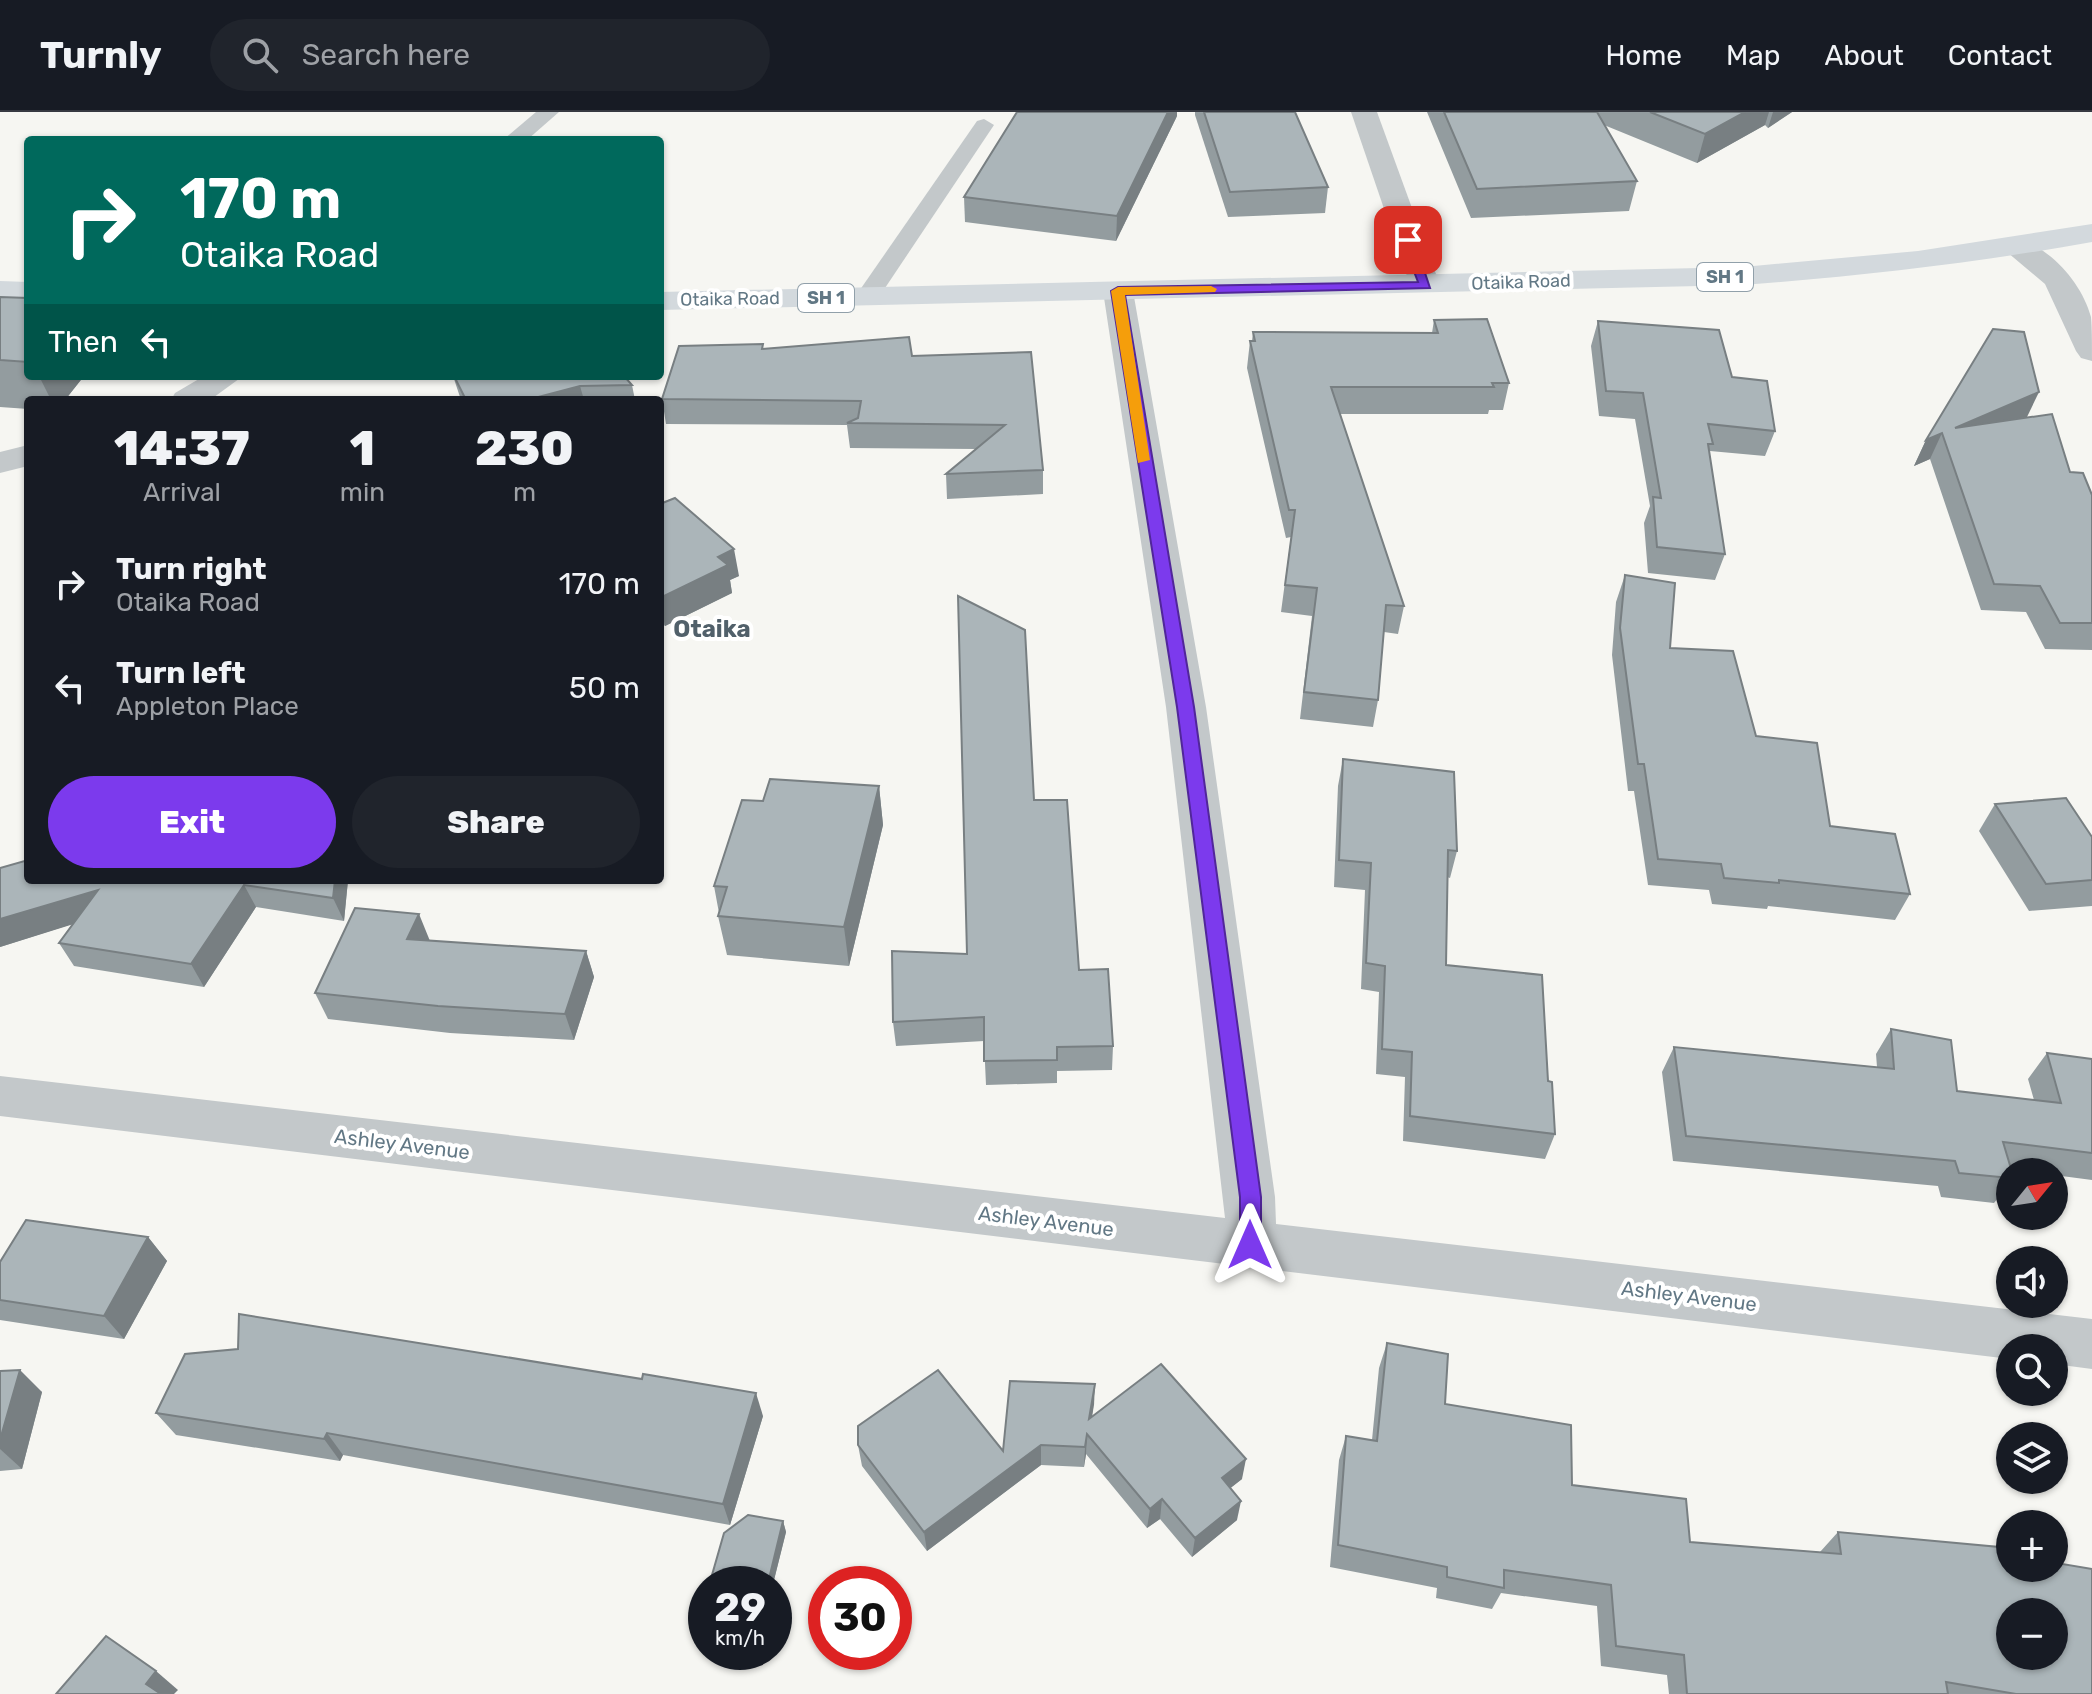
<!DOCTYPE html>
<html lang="en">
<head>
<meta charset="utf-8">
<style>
  body { margin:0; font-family:Rubik,sans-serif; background:#20242c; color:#f1f3f6; height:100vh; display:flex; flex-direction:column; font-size:30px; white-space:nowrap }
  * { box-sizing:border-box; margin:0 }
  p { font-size:26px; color:#9ea1a6 }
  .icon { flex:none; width:44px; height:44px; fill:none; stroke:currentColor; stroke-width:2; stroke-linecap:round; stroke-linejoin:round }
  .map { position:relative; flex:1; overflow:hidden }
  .panel { position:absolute; left:24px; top:284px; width:640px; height:488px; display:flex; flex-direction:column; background:#171b24; border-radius:8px; box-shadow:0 2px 6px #0004 }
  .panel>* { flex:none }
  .guide { position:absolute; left:24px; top:24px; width:640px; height:244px; border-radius:8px; box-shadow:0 2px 6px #0004; background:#00695c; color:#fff; overflow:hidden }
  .needle { width:52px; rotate:60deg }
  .controls { position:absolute; left:1996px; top:1046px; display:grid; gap:16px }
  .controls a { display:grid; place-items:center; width:72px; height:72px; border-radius:50%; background:#171b24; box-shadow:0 2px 6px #0004; font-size:40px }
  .speed { position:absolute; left:688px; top:1454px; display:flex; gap:16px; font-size:40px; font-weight:700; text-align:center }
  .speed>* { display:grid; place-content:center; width:104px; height:104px; border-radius:50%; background:#171b24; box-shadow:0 2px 6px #0004; line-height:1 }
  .speed small { font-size:20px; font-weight:400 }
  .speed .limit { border:12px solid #d22; background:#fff; color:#111 }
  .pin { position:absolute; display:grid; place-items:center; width:68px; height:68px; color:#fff; margin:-34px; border-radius:16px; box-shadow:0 4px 12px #0006 }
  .me { position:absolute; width:88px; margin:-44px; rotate:0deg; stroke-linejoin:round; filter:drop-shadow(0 0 6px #0008) }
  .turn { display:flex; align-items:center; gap:28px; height:168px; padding:0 24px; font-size:36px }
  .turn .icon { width:104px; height:104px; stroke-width:2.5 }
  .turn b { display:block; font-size:56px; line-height:68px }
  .then { display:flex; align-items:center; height:76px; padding:0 24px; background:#0003; gap:16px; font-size:30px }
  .eta { display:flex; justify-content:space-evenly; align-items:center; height:136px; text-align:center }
  .eta b { font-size:48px; font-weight:800; line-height:56px }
  .cta { display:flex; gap:16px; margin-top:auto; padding:16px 24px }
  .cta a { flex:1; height:92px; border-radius:48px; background:#7c3aed; color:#fff; font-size:32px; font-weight:800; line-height:92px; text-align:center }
  .cta a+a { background:#20242c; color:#f1f3f6 }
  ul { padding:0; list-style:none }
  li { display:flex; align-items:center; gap:24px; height:104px; padding:0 24px }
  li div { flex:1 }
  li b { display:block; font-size:30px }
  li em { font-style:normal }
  header { display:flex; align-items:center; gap:48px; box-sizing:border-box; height:112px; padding:0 40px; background:#171b24; border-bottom:2px solid #363941 }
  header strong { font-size:38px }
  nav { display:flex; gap:44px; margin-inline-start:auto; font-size:28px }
  .search { width:560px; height:72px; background:#20242c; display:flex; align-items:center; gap:20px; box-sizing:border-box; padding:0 28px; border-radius:44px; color:#9ea1a6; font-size:30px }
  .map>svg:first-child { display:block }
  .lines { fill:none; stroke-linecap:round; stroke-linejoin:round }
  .lane { fill:#c3c8ca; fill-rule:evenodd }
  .street { fill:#c3c8ca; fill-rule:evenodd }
  .highway { fill:#d3d9dd; fill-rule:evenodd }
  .wall { fill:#939c9f }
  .shaded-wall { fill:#787f82 }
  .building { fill:#abb5b9; stroke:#787f82; stroke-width:2; fill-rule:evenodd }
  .route { fill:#7c3aed; stroke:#51269a; stroke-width:2 }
  .slow { fill:#f59e0b }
  .labels { text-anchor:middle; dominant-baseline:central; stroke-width:8; stroke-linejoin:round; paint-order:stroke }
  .shield { fill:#fff; stroke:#91a0aa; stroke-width:2 }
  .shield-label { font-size:18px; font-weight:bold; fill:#627885 }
  .far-street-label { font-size:18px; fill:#627885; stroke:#fff }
  .street-label { font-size:20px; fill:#627885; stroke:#fff }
  .quarter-label { font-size:24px; font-weight:bold; fill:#51606a; stroke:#fff }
</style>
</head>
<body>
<header>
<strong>Turnly</strong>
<div class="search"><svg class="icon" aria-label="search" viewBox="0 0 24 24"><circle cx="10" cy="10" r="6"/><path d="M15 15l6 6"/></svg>Search here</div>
<nav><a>Home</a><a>Map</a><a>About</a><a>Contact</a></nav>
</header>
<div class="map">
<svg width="2092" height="1582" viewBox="0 0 2092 1582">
  <rect width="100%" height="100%" fill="#f6f6f2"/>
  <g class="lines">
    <g class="lane">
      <path d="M536,0H559L527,28H503Z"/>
      <path d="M984,7L994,13L879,185L875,190H859L855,185L977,9Z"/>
    </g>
    <g class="street">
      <path d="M1351,0H1377L1440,173L1436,179H1414L1410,173Z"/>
      <path d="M2016,126C2050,135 2082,171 2091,205C2092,217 2092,235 2092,249L2081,246L2076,239L2045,172L2001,135L2006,129Z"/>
      <path d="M1118,170L1129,173L1133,179L1206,595L1275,1085L1276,1112L2092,1207V1257L2054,1252V1236H2010V1247L0,1004V964L1225,1106L1166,595L1103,179L1107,173Z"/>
      <path d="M204,264H243L210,288H171L175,281Z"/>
      <path d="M28,333V354L0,361V340Z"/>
    </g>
    <g class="highway">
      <path d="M2092,112V130C1976,151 1860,164 1743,173L660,198V180L1743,155L1918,139Z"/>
      <path d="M0,169L28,170V188L0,187Z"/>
    </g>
  </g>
  <g class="wall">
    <path d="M1195,0H1295L1328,75L1325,101L1228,105L1195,3Z"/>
    <path d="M1427,0H1792L1768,16L1765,13L1697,51L1604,13L1637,69L1629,99L1471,106Z"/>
    <path d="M1177,4L1116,129L965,110L964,85Z"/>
    <path d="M0,185L28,186V264H84L65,288H28V297L0,295Z"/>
    <path d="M1434,208L1509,271L1503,298H1489L1488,302H1340L1404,494L1398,522L1384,520L1378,588L1373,615L1300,607L1312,504L1281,500L1291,425L1286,426L1247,256L1250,229H1252L1253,220L1432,221Z"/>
    <path d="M1598,209L1732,265L1775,319L1765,344L1710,339L1709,342L1725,442L1715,468L1648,461L1644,411L1650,394L1635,307L1599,304L1591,234Z"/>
    <path d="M1993,217L2027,305L2070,360L2092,383V538L2045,537L2026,500L1981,498L1930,347L1914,354L1926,328Z"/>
    <path d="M763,236L912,244L1031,240L1043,358V382L947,387L946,362L976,337L850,336L847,313L666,312L662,287Z"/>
    <path d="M453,264H624L632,273L635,288H461Z"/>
    <path d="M660,392L739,464L730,468L732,481L665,514L660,509Z"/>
    <path d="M1625,463L1670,536L1756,624L1830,714L1910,782L1895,808L1768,794L1767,797L1712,792L1709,778L1648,773L1634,679H1628L1612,543L1616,490Z"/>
    <path d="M1343,647L1457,739L1450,766L1447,765L1446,853L1548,969L1555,1022L1545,1047L1403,1029L1405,965L1376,962L1379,880L1361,877L1365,778L1334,775L1338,674Z"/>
    <path d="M879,674L883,713L849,854L727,843L718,804L719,801L714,774L763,689Z"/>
    <path d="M1034,688L1079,858L1113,934L1112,958L1057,959V971L986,973L984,929L896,934L893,910L967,842Z"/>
    <path d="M1995,692L2092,725V794L2029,799L1979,719Z"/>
    <path d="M28,748L348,768L344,809L256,795L204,875L74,854L59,831L72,812L0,835Z"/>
    <path d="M430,829L586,839L594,865L574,928L450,921L328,907L315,881Z"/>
    <path d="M1891,917L1957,979L2034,988L2028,967L2047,941L2092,947V1068L2054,1063V1060H2028L2011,1058L2010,1071L1994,1091L1941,1085L1938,1074L1673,1049L1662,960L1674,935L1877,955L1876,942Z"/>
    <path d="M148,1125L167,1149L124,1227L0,1208V1150Z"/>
    <path d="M1387,1231L1445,1292L1572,1373L1690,1430L1820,1440L1838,1420L2062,1452L2092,1582H1669L1667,1563L1601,1554L1597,1494L1501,1481L1492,1497L1436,1486L1437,1476L1330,1455L1339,1348L1346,1324L1372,1328L1379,1256Z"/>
    <path d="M0,1259L42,1280L22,1357L0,1359Z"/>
    <path d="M1095,1272L1092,1305L1242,1367L1230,1376L1237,1408L1192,1445L1160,1407L1147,1416L1086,1342L1084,1355L1041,1353L927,1439L862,1354L858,1333L1003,1339Z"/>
    <path d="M156,1301L763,1304L730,1413L343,1343L340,1349L176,1323Z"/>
    <path d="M783,1409L786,1420L773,1472H716L712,1463Z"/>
  </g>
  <g class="shaded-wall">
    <path d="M1168,0H1177V4L1116,129L1117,104Z"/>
    <path d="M1745,0H1769L1765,13L1697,51L1705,22Z"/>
    <path d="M1773,0H1792L1768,16Z"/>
    <path d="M39,264H84L65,288H51Z"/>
    <path d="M580,274L584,288H527Z"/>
    <path d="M2039,280L2027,305L1955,316Z"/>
    <path d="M1942,321L1930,347L1914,354L1926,328Z"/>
    <path d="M734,437L739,464L730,468L732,481L665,514L660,492V486L718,445Z"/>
    <path d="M879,674L883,713L849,854L844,815Z"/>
    <path d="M335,768H348L344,809L333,786Z"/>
    <path d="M244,773L256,795L204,875L191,852Z"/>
    <path d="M98,778L112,800L0,835V807Z"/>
    <path d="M419,802L430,829L407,827Z"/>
    <path d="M586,839L594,865L574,928L565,902Z"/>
    <path d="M148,1125L167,1149L124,1227L104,1204Z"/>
    <path d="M20,1258L42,1280L22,1357L0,1337V1328Z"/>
    <path d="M1095,1272L1094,1293L1088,1328L1089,1307Z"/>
    <path d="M756,1281L763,1304L730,1413L723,1392Z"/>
    <path d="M327,1321L343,1343L340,1349L324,1327Z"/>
    <path d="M1087,1322L1086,1342L1084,1355L1085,1335Z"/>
    <path d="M1041,1333V1353L927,1439L924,1420Z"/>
    <path d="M1246,1347L1242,1367L1218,1386L1222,1366Z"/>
    <path d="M1162,1387L1160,1407L1147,1416L1150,1397Z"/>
    <path d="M1241,1389L1237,1408L1192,1445L1195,1426Z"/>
    <path d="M783,1409L786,1420L773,1472H768Z"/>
    <path d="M156,1559L178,1578L174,1582H159L146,1572Z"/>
  </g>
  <g class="building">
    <path d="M1017,0H1168L1117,104L964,85Z"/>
    <path d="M1204,0H1295L1328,75L1230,80Z"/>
    <path d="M1444,0H1597L1637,69L1477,77Z"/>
    <path d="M1650,0H1745L1705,22Z"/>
    <path d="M0,185L28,186V250L0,248Z"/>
    <path d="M1487,207L1509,271H1492L1494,275H1331L1404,494L1386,493L1378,588L1304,580L1317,476L1285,473L1295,398H1289L1250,229H1255L1253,220L1438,221L1434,208Z"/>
    <path d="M1598,209L1719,218L1732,265L1767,269L1775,319L1708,312L1713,332H1708L1725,442L1657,435L1653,385L1661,386L1643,281L1606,279Z"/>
    <path d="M1993,217L2024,220L2039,280L1955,316L2052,302L2070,360L2083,361L2092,383V511H2060L2040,474L1994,472L1942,321L1926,328Z"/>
    <path d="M909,225L912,244L1031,240L1043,358L946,362L1005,313L847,311L858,306L861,289L662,287L679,234L763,232L762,237Z"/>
    <path d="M454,264H624L632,273L580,274L527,288H466Z"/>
    <path d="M675,386L734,437L718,445L728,453L660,486V392Z"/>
    <path d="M1625,463L1675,471L1670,536L1733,539L1756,624L1817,631L1830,714L1895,722L1910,782L1779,768V771L1724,766L1721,752L1658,747L1644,652H1638L1620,516Z"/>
    <path d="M958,484L1025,518L1034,688H1067L1079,858L1108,857L1113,934L1057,935V948L984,949V905L893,910L892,839L967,842Z"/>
    <path d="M1343,647L1454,660L1457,739L1448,738L1446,853L1542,863L1548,969L1552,970L1555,1022L1410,1004L1412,940L1382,937L1385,854L1366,851L1371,751L1339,748Z"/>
    <path d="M770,667L879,674L844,815L718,804L727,775L714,774L742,688L763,689Z"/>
    <path d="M2066,686L2092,725V768L2046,772L1995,692Z"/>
    <path d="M28,748V768H335L333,786L244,773L191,852L59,831L98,778L0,807V756Z"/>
    <path d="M355,796L419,802L407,827L586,839L565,902L438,894L315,881Z"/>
    <path d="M1891,917L1951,928L1957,979L2061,991L2047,941L2092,947V1041L2003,1030L2012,1060H2010V1066L1959,1061L1955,1049L1686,1024L1674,935L1894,957Z"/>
    <path d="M26,1108L148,1125L104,1204L0,1188V1150Z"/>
    <path d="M239,1202L642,1267L643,1262L756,1281L723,1392L327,1321L324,1327L156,1301L185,1242L238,1237Z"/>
    <path d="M1387,1231L1448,1242L1445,1292L1571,1313L1572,1373L1686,1387L1690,1430L1841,1442L1838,1420L2010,1436V1456H2054V1443L2061,1444L2062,1452L2092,1457V1582H2016L1946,1570L1948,1582H1687L1684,1543L1616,1534L1611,1473L1504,1458V1476L1447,1465V1455L1338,1433L1346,1324L1377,1329ZM2010,1500H2054V1544H2010Z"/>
    <path d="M1161,1252L1246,1347L1222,1366L1241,1389L1195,1426L1162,1387L1150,1397L1087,1322L1085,1335L1041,1333L924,1420L858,1333V1314L938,1258L1003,1339L1010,1269L1095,1272L1089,1307Z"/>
    <path d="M20,1258L0,1328V1259Z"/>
    <path d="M748,1403L783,1409L768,1471L712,1463L724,1421Z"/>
    <path d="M106,1524L156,1559L146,1572L161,1582H56Z"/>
  </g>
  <path class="route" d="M1408,125L1414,128L1430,176L1125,183L1194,595L1261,1085V1133L1258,1140L1250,1143L1243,1140L1240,1133V1085L1177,595L1111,179L1118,175L1418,170L1402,128Z"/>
  <path class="slow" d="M1211,174L1217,177L1215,180L1125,183L1150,348L1138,351L1111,179L1118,175Z"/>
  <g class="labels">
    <g class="shield">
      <rect x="1697" y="151" width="56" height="28" rx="6"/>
      <rect x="798" y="172" width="56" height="28" rx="6"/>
    </g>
    <g class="shield-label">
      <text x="1725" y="165">SH 1</text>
      <text x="826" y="186">SH 1</text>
    </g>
    <g class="far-street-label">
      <text transform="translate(1521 170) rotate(-2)">Otaika Road</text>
      <text transform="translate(730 187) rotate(-1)">Otaika Road</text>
    </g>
    <g class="street-label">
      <text transform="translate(402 1032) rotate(7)">Ashley Avenue</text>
      <text transform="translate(1046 1109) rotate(7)">Ashley Avenue</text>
      <text transform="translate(1689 1184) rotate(7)">Ashley Avenue</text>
    </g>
    <g class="quarter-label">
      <text x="712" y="517">Otaika</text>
    </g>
  </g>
</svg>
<div class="controls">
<a><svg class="needle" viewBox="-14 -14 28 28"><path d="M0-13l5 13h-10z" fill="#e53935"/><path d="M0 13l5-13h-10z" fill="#9ea1a6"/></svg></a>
<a><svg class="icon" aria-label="sound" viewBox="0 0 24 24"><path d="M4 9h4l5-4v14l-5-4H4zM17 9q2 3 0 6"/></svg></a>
<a><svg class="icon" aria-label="search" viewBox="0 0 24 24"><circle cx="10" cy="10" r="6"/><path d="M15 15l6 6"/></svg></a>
<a><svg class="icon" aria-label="layers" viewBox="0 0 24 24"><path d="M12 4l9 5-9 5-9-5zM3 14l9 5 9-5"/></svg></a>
<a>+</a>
<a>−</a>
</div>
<div class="speed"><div>29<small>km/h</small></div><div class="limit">30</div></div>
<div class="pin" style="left:1408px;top:128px;background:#d93025"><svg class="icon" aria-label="arrive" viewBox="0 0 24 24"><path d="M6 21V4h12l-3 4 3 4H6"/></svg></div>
<svg class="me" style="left:1250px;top:1133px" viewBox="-20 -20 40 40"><path d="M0-17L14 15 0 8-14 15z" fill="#7c3aed" stroke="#fff" stroke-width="4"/></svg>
<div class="guide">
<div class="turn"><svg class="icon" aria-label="right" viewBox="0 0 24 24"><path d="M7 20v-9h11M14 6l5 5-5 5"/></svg><div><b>170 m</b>Otaika Road</div></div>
<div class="then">Then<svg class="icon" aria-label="left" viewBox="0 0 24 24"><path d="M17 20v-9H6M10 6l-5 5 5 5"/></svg></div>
</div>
<section class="panel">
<div class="eta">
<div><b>14:37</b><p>Arrival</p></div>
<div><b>1</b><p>min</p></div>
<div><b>230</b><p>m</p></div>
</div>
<ul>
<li><svg class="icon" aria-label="right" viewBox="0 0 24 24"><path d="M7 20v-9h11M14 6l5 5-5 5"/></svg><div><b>Turn right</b><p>Otaika Road</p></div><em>170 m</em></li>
<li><svg class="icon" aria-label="left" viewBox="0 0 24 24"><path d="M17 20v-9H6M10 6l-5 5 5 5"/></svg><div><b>Turn left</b><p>Appleton Place</p></div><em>50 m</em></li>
</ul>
<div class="cta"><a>Exit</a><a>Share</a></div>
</section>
</div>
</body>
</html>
